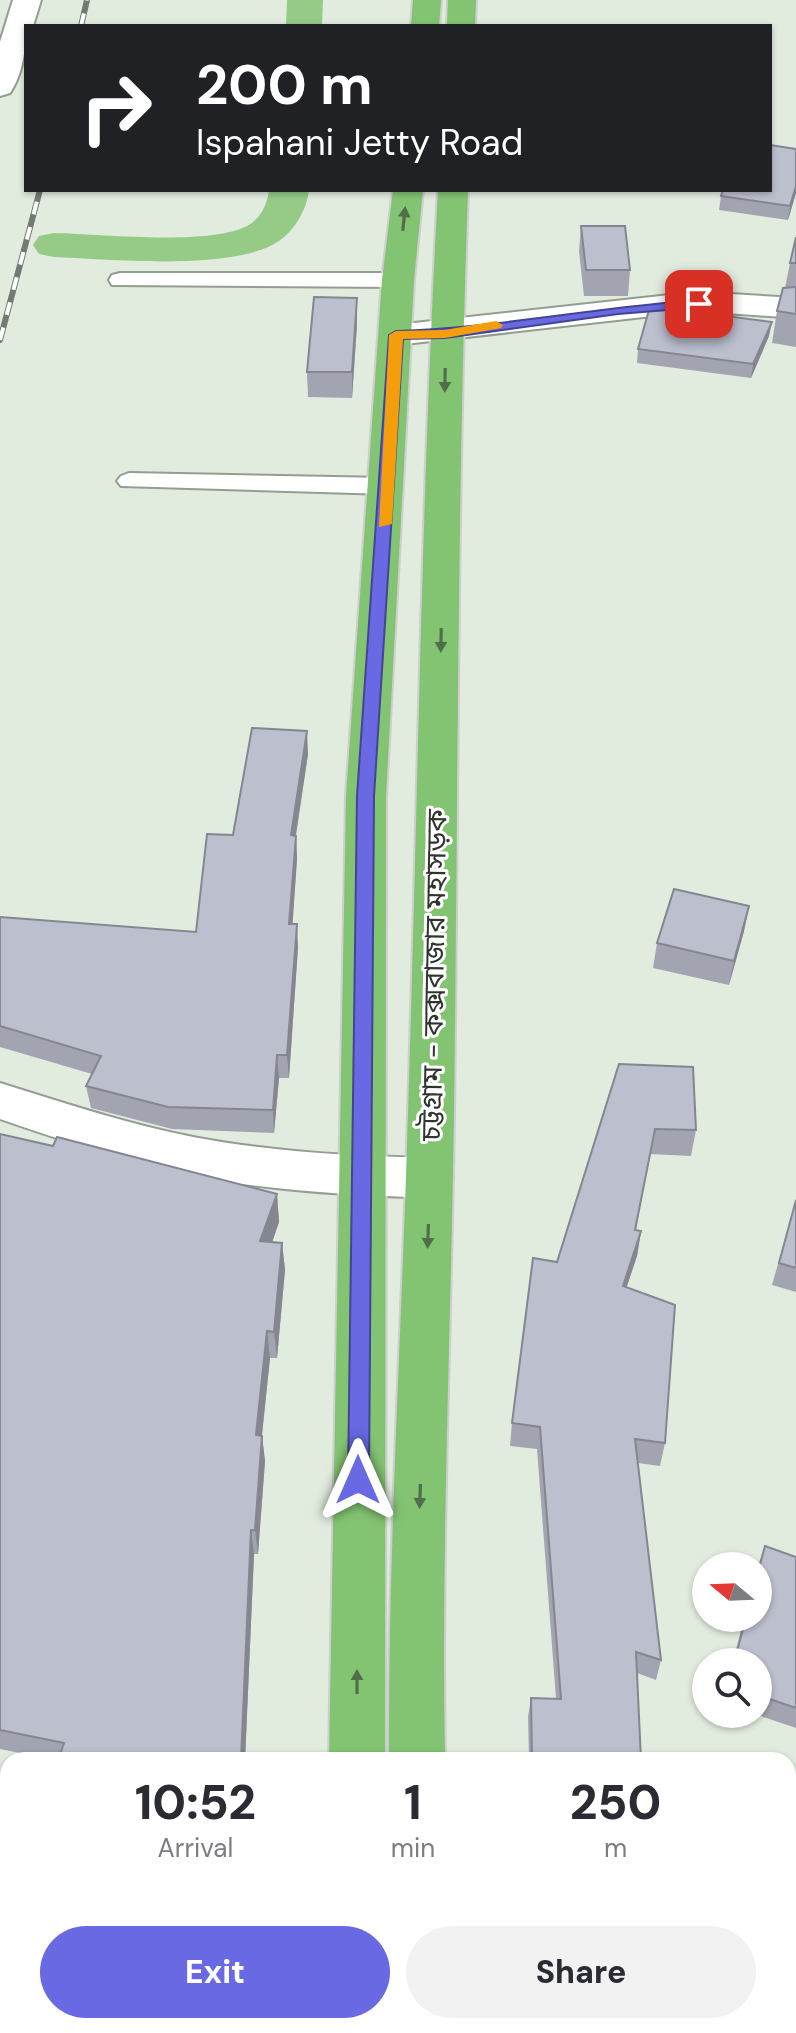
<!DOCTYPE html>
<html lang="en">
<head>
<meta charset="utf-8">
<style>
  body { margin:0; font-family:"DM Sans","Noto Sans Bengali",sans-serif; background:#f2f2f3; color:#2b2b33; height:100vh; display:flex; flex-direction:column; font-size:30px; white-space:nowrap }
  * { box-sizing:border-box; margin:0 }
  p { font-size:26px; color:#7c7c81 }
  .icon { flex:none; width:44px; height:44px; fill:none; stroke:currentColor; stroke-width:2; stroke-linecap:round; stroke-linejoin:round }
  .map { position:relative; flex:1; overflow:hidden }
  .panel { position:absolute; left:0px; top:1752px; width:796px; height:282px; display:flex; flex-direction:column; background:#fff; border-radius:24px 24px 0 0; box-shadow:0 2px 6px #0004 }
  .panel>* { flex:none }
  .banner { position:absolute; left:24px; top:24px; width:748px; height:168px; border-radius:0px; box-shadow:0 2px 6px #0004; background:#202124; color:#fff; overflow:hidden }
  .needle { width:52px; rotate:289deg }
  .tools { position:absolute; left:692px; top:1552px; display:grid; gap:16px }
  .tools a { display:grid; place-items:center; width:80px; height:80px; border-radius:50%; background:#fff; box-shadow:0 2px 6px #0004; font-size:40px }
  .pin { position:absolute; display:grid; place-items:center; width:68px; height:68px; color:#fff; margin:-34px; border-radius:16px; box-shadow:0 4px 12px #0006 }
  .me { position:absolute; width:88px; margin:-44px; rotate:0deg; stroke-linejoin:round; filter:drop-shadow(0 0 6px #0008) }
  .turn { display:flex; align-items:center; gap:28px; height:168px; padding:0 40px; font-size:36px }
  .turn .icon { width:104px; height:104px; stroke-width:2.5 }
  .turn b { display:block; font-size:56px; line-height:68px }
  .eta { display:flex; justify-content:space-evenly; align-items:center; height:136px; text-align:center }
  .eta b { font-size:48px; font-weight:800; line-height:56px }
  .button { display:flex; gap:16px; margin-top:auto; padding:16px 40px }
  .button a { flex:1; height:92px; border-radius:48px; background:#6869e3; color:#fff; font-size:32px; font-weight:800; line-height:92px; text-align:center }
  .button a+a { background:#f2f2f3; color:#2b2b33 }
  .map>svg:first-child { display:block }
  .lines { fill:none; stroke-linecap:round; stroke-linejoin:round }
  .canal { fill:#95cb87; fill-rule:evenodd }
  .service-casing { stroke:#939d91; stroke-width:4 }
  .minor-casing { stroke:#939d91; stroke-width:4 }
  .tertiary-casing { stroke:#939d91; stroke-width:4 }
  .trunk-casing { stroke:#cdcecd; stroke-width:4 }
  .service { fill:#fff; fill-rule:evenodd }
  .minor { fill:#fff; fill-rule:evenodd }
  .tertiary { fill:#fff; fill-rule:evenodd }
  .trunk { fill:#83c472; fill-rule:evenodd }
  .rail-casing { stroke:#737a71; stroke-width:6 }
  .rail { stroke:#fff; stroke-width:4; stroke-dasharray:13; stroke-linecap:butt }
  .wall { fill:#a2a4b1 }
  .shaded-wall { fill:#848690 }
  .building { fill:#bcbfce; stroke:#848690; stroke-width:2 }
  .oneway { fill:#516e4a }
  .route { fill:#6869e3; stroke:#444494; stroke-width:2 }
  .slow { fill:#f59e0b }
  .labels { text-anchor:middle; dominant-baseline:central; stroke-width:6; stroke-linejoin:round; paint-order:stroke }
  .street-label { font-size:28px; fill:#30342f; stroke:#fff }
</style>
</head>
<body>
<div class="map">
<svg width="796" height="2033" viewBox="0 0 796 2033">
  <rect width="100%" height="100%" fill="#e1ecde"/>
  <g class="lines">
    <g class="canal">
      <path d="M287,0H323L322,26H286Z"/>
      <path d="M269,190H309C307,209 295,230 279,241C233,272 109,259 54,257L39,254L33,245L39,236L54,233C99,234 210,246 247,226C261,218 267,205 269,190Z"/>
    </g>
    <defs>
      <g id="service">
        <path d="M120,273H398L409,280L398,287L112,285L109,280L112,275Z"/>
        <path d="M129,473L387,478L399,486L387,494L121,486L117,481L121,476Z"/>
      </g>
      <g id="minor">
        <path d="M13,0H41L33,26H26C26,48 23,74 10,93L0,96V42Z"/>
        <path d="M697,292L796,298V318L697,311L396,345L384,342L380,335L384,328L396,325Z"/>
      </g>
      <path id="tertiary" d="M0,1083C64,1103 128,1124 193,1137C271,1152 351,1156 430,1158L447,1164L453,1178L447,1192L430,1198C351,1195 271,1191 193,1176C127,1162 64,1141 0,1119Z"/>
      <g id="trunk">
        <path d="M413,0H441L439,26H411Z"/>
        <path d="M448,0H476L475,26H447Z"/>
        <path d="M393,190H423L414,280L386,796L385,1760H329L346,796L382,280Z"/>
        <path d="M438,190H468C457,498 458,805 454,1113C451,1329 441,1544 445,1760H389C388,1544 402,1329 408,1113C418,805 421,498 438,190Z"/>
        <rect x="321" y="2026" width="60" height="7"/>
        <rect x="393" y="2026" width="60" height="7"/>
      </g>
    </defs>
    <use href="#service" class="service-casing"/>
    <use href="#minor" class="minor-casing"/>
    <use href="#tertiary" class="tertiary-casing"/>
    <use href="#trunk" class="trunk-casing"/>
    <use href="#service" class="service"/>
    <use href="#minor" class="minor"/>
    <use href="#tertiary" class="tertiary"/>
    <use href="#trunk" class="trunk"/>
    <defs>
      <g id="rail">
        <path d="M81,26L87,0"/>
        <path d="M0,340L40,190"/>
      </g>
    </defs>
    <use href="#rail" class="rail-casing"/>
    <use href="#rail" class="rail"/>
  </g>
  <g class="wall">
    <path d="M796,149V193L788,220L719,210L721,196Z"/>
    <path d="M581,226L630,270L628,296H584L579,251Z"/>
    <path d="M796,237V347L772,343L777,311L785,288L790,263Z"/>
    <path d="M357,298V324L352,398L308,397L307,372Z"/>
    <path d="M769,336L751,378L637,363L638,349Z"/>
    <path d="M308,754L296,836L297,859L292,924L298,947L289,1078H279L274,1133L172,1129L91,1108L86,1086L92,1074L0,1047V917L196,932Z"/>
    <path d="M749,906L744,931L729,985L653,968L657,943Z"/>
    <path d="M693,1067L696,1130L691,1156L650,1154L636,1230L641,1231L637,1256L626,1288L665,1443L660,1466L638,1463L661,1660L656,1680L637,1673L641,1760H529L528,1717L531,1698H556L537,1449L510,1446L512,1423L557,1262Z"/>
    <path d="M0,1134L277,1194L279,1222L272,1242L282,1243L285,1270L277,1358H270L262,1436L265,1461L258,1554H254L245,1760H55L0,1749Z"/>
    <path d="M796,1200V1292L772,1285Z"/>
    <path d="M765,1546L796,1557V1728L755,1714H758V1662H733L744,1618H758V1566Z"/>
    <path d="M52,2026H234L233,2033H74Z"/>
  </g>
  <g class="shaded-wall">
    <path d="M796,186V193L788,220L790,206Z"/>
    <path d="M357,298V324L352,398V372Z"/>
    <path d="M772,322L769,336L751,378L753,364Z"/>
    <path d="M307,731L308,754L292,859L291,835Z"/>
    <path d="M296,836L297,859L291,947L289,924Z"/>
    <path d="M749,906L744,931L729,985L734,961Z"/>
    <path d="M297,924L298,947L289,1078L287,1055Z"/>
    <path d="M277,1055L279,1078L274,1133L273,1110Z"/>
    <path d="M277,1194L279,1222L263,1269L260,1241Z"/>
    <path d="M641,1231L637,1256L619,1310L623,1286Z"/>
    <path d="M282,1243L285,1270L277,1358L274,1332Z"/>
    <path d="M267,1331L270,1358L259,1461L256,1435Z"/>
    <path d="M262,1436L265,1461L258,1554L255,1530Z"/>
    <path d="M251,1530L254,1554L245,1760H241Z"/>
    <path d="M12,2026H27L25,2033H10Z"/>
    <path d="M229,2026H234L233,2033H228Z"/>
  </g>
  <g class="building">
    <path d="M770,145L796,149V186L790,206L721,196L723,190H770Z"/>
    <path d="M581,226H625L630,270H586Z"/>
    <path d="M796,237V263H790Z"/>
    <path d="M796,287V314L777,311L783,288Z"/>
    <path d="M314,297L357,298L352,372H307Z"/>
    <path d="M650,306L772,322L753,364L638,349Z"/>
    <path d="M252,728L307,731L291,835L296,836L289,924H297L287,1055H277L273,1110L168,1107L86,1086L101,1056L0,1026V917L196,932L207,834L233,835Z"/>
    <path d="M674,889L749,906L734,961L657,943Z"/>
    <path d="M619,1064L693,1067L696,1130L655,1129L635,1230L641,1231L623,1286L675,1305L665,1443L635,1439L661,1660L636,1652L641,1760H532L531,1698L561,1699L540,1427L512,1423L533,1258L557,1262Z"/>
    <path d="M0,1134L53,1146L57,1137L277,1194L260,1241L282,1243L274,1332L267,1331L256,1435L262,1436L255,1530H251L241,1760H58L64,1743L0,1730Z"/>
    <path d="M796,1200V1268L779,1263Z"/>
    <path d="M765,1546L796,1557V1708L758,1695V1662H734L746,1618H758V1572Z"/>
    <path d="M0,1869L8,1872V2026H12L10,2033H0Z"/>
    <path d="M93,2026H229L228,2033H115Z"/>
    <path d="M548,2026H593L618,2033H547Z"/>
  </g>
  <defs><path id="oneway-solid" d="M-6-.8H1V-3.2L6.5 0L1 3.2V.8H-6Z" transform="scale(2)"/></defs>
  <g class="oneway">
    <use href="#oneway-solid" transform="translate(404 219) rotate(-84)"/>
    <use href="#oneway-solid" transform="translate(445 380) rotate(91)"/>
    <use href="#oneway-solid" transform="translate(441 640) rotate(91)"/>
    <use href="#oneway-solid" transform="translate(428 1236) rotate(92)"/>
    <use href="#oneway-solid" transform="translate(420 1496) rotate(92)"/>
    <use href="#oneway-solid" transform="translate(357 1682) rotate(-90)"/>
  </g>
  <path class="route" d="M699,300L705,304L704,307L618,314L445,338L403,339L374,796L369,1480L366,1487L358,1489L351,1487L348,1480L357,796L389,335L396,331C497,328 598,307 699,300Z"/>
  <path class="slow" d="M496,321L503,325L501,328L445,338L403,339L392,524L379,527L389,335L396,331L445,330Z"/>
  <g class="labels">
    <g class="street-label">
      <text transform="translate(434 975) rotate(-89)">চট্টগ্রাম - কক্সবাজার মহাসড়ক</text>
    </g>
  </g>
</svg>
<div class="tools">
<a><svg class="needle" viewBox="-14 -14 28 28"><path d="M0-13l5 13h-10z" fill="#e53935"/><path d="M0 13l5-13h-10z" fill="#7c7c81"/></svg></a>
<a><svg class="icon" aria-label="search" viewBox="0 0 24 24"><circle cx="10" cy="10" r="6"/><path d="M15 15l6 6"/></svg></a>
</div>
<div class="pin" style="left:699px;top:304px;background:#d93025"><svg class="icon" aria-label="arrive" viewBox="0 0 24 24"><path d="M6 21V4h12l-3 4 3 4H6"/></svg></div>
<svg class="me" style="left:358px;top:1480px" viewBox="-20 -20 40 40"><path d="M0-17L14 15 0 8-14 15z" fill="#6869e3" stroke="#fff" stroke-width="4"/></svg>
<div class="banner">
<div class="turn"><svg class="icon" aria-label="right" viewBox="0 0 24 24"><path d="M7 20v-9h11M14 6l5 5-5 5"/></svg><div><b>200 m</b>Ispahani Jetty Road</div></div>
</div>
<section class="panel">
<div class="eta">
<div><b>10:52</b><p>Arrival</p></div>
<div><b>1</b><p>min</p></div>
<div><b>250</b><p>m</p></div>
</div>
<div class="button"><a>Exit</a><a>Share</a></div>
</section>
</div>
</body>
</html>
